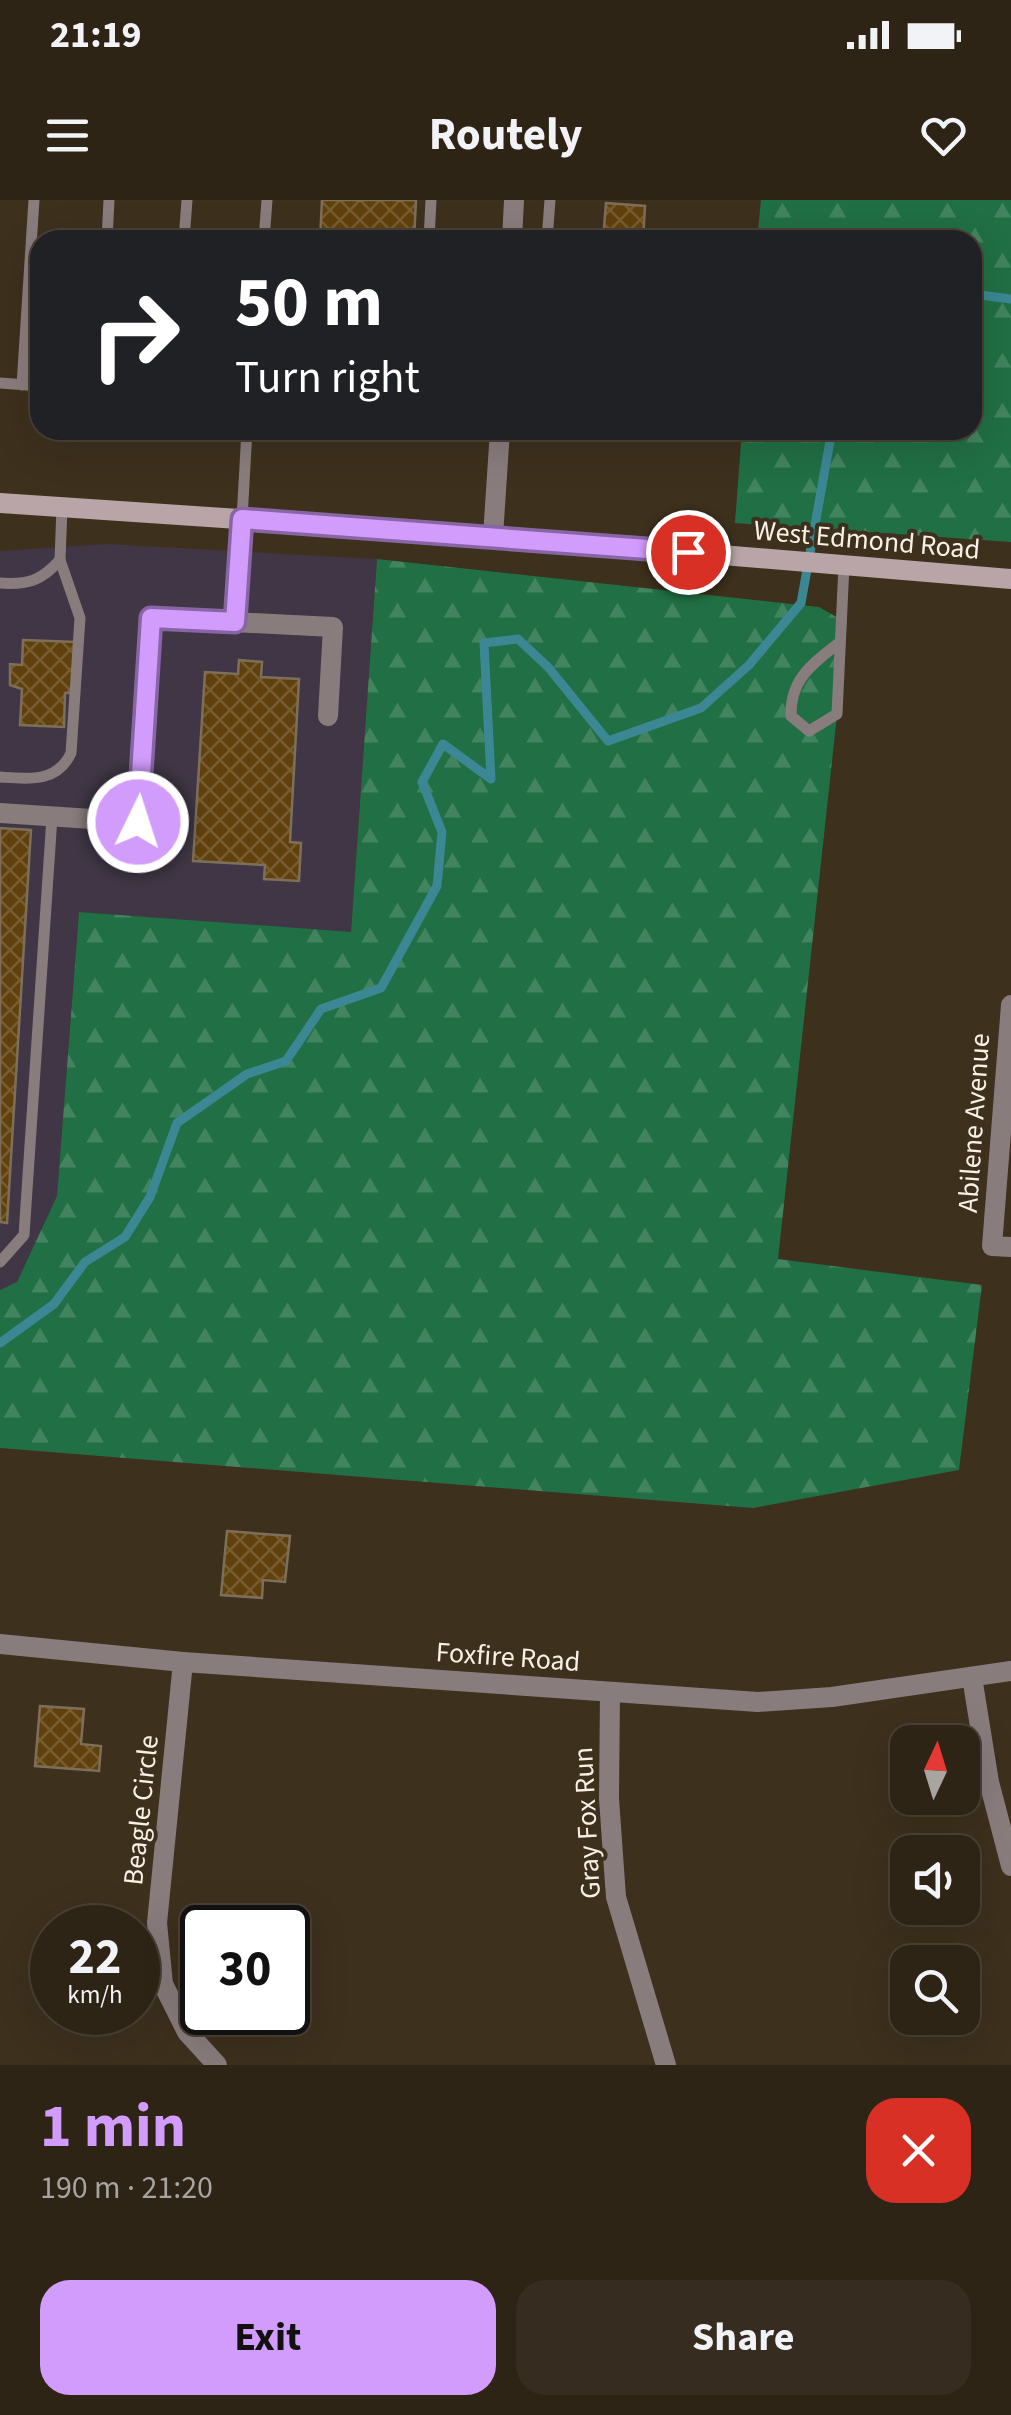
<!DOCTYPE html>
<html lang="en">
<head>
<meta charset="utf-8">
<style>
  body { margin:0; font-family:"Source Sans 3",sans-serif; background:#362c1f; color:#f1f3f6; height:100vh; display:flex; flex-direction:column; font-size:38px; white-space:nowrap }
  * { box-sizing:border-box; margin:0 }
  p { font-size:32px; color:#a7a4a1 }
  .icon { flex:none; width:55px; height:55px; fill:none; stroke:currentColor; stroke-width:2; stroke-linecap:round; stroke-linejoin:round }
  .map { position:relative; height:1865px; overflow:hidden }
  .drawer { display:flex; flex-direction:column; background:#2e2416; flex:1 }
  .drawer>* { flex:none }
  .guide { position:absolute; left:30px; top:30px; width:952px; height:210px; border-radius:30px; box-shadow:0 10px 40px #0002,0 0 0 2px #494135; background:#202124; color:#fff; overflow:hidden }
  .needle { width:65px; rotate:4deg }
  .tools { position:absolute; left:890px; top:1525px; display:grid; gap:20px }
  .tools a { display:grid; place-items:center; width:90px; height:90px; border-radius:20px; background:#2e2416; box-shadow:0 10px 40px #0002,0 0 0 2px #494135; font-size:50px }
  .speed { position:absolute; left:30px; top:1705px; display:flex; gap:20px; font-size:50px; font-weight:700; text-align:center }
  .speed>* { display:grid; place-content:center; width:130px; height:130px; border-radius:50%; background:#2e2416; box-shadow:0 10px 40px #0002,0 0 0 2px #494135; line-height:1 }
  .speed small { font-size:25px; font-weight:400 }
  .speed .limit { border:5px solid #111; border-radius:15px; background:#fff; color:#111 }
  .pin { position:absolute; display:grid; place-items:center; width:85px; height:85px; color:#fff; margin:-42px; border:5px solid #fff; border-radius:50%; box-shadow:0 2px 10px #0007 }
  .me { position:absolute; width:110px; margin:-55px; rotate:4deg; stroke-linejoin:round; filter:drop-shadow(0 0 8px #0008) }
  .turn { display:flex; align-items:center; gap:35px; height:210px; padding:0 40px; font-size:45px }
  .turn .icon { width:130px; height:130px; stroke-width:2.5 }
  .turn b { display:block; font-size:70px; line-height:85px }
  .round { display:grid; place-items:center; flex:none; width:105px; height:105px; border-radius:30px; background:#362c1f }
  .headline { display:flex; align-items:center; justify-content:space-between; height:170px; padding:0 40px }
  h1 { font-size:60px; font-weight:700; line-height:75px; color:#d29cfd }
  .cta { display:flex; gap:20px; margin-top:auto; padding:20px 40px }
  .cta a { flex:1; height:115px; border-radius:30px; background:#d29cfd; color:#111; font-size:40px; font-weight:700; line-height:115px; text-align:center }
  .cta a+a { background:#362c1f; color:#f1f3f6 }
  .status { display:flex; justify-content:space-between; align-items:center; height:70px; padding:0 50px; background:#2e2416; direction:ltr }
  .status svg { height:28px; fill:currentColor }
  header { display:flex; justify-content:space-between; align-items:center; height:130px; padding:0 40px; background:#2e2416; font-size:45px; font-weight:700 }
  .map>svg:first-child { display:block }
  .commercial { fill:#403645 }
  .forest { fill:url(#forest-firs) }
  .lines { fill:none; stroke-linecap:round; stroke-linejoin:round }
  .stream { stroke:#3b8794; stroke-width:9 }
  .building { fill:url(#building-cross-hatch); stroke:#7e6f5a; stroke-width:2.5 }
  .lane { stroke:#897c7d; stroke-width:11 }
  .street { stroke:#897c7d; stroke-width:20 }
  .secondary { stroke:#b9a5a8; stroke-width:20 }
  .route-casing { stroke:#8865a4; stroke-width:25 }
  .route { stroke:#d29cfd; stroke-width:18 }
  .labels { text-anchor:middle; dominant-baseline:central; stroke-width:8; stroke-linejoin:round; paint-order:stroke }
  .street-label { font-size:28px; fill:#f9f1e5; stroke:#3d301d }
</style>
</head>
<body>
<div class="status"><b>21:19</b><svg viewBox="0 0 49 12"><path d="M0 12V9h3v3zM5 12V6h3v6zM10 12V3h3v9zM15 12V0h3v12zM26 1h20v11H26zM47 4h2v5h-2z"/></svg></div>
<header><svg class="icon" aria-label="menu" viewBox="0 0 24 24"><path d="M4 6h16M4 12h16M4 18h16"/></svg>Routely<svg class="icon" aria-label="heart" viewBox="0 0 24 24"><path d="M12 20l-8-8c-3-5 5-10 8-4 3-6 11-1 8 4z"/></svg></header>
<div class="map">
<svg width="1011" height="1865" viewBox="0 0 1011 1865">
  <defs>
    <pattern id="forest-firs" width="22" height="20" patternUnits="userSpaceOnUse" patternTransform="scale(2.5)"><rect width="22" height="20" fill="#216f44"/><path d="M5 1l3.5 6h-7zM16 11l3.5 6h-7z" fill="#42845f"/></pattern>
    <pattern id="building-cross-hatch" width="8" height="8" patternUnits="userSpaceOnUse" patternTransform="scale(2.5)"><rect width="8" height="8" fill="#60410d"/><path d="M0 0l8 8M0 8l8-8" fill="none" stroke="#785d30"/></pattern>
  </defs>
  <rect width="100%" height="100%" fill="#3d301d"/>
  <path class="commercial" d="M107,344L377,359L351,733L79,712L57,996L17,1082L0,1090V351Z"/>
  <g class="forest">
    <path d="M761,0H1011V342L735,323L742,230H972V40H757Z"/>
    <path d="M377,359L819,407L847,423L778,1059L982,1085L959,1270L753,1308L0,1248V1090L17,1082L57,996L79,712L351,732Z"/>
  </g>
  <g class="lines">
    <g class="stream">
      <path d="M972,94L1011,99"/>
      <path d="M0,1143L54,1104L85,1062L125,1037L150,997L177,923L247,874L286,861L321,809L381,788L437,686L442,632L422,582L443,544L491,579L484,443L518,439L548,467L608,541L701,508L749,465L801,403L832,230"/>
    </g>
  </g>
  <g class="building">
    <path d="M322,0H416L414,40H320Z"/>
    <path d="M606,3L645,6L643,40H603Z"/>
    <path d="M23,440L76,442L73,493H65L64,527L20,525L22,489L10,485V464L22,465Z"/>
    <path d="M239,460L262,462L261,477L299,479L290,642L301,643L299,681L264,679L265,665L193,661L205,472L238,474Z"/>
    <path d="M0,628L31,630L7,1023L0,1022Z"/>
    <path d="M227,1331L290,1336L285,1382L263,1380L262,1398L221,1395Z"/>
    <path d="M40,1506L84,1509L81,1544L101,1546L99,1571L35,1566Z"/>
  </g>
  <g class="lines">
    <g class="lane">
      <path d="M107,40L109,0"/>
      <path d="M184,40L187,0"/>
      <path d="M264,40L267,0"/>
      <path d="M429,40L431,0"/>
      <path d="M547,40L550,0"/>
      <path d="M0,183L40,186"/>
      <path d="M22,185L34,0"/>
      <path d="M242,319L247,230"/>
      <path d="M0,383C28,385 41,381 60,360"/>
      <path d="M840,442C812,464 790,479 791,516L809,531L837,514L844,365"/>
      <path d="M0,577C29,579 57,583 71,553L80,418L60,360L62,307"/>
      <path d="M0,1062L24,1035L52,617"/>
    </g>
    <g class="street">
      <path d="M512,40L514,0"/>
      <path d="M493,336L500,230"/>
      <path d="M235,422L242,319"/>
      <path d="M0,613L138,622L151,418L333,427L328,516"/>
      <path d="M1011,805L992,1046L1011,1047"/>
      <path d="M0,1444L183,1462L758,1502L832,1497L1011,1471"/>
      <path d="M183,1462L157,1723L163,1784L187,1832L217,1865"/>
      <path d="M972,1477L989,1582L1011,1666"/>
      <path d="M610,1492L609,1599L616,1697L666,1865"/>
    </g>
    <path class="secondary" d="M0,303L493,336L1011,379"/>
  </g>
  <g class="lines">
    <defs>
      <path id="route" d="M138,622L151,418L235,422L242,319L688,352"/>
    </defs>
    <use href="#route" class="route-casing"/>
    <use href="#route" class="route"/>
  </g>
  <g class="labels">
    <g class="street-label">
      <text transform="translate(867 340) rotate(5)">West Edmond Road</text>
      <text transform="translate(974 923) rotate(-86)">Abilene Avenue</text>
      <text transform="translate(508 1457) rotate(4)">Foxfire Road</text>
      <text transform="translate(141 1610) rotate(-84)">Beagle Circle</text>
      <text transform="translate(587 1623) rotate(-93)">Gray Fox Run</text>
    </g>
  </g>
</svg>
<div class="tools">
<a><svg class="needle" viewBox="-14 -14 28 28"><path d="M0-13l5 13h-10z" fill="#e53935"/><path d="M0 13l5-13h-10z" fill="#a7a4a1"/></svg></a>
<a><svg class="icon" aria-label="sound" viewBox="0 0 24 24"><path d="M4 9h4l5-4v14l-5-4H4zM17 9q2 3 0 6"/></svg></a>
<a><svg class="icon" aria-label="search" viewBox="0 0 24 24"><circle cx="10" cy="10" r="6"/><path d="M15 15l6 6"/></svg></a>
</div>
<div class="speed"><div>22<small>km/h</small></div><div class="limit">30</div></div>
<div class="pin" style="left:688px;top:352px;background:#d93025"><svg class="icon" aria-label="arrive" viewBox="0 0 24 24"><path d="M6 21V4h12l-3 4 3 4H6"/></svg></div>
<svg class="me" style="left:138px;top:622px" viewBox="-20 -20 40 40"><circle r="17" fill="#d29cfd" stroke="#fff" stroke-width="3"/><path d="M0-11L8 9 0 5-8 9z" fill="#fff"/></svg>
<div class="guide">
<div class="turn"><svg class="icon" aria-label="right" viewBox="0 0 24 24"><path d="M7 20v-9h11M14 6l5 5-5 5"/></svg><div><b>50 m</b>Turn right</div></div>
</div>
</div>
<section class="drawer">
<div class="headline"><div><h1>1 min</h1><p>190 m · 21:20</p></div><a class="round" style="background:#d93025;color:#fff"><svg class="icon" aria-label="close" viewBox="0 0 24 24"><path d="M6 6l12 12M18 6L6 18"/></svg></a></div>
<div class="cta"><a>Exit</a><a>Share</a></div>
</section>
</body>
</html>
